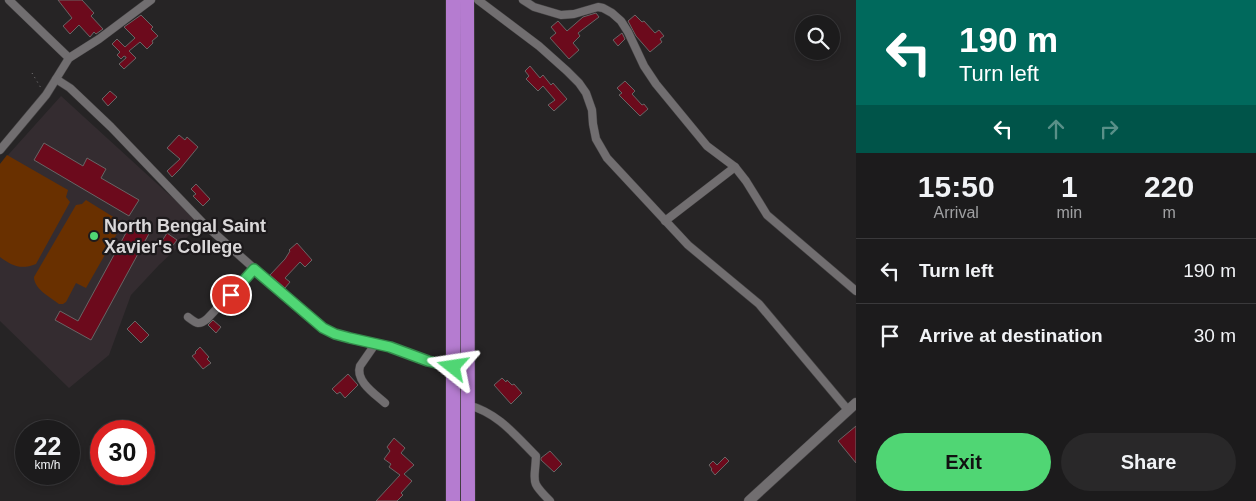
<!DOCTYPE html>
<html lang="en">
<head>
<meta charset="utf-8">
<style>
  body { margin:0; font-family:Helvetica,sans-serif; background:#292829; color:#f1f3f6; height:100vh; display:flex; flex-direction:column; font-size:19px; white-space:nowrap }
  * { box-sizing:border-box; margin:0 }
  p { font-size:16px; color:#a0a1a3 }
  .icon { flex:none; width:28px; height:28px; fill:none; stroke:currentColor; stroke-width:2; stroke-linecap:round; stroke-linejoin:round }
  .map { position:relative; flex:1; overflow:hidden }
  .side { display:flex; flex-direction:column; background:#1c1b1c; width:400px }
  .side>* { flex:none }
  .guide { background:#00695c; color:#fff; overflow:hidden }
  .fabs { position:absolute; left:795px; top:15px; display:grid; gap:10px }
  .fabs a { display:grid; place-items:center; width:45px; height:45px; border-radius:50%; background:#1c1b1c; box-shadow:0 2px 8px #0003,0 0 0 1px #3a393b; font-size:25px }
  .speed { position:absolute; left:15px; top:420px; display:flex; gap:10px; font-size:25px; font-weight:700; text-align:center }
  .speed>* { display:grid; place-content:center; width:65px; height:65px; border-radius:50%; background:#1c1b1c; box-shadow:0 2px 8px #0003,0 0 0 1px #3a393b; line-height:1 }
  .speed small { font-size:12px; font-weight:400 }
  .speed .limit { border:8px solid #d22; background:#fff; color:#111 }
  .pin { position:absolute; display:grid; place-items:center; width:42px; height:42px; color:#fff; margin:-21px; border:2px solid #fff; border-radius:50%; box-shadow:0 1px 5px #0007 }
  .me { position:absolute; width:55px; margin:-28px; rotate:285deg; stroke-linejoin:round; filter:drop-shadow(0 0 4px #0008) }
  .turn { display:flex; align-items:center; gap:18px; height:105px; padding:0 20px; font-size:22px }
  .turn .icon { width:65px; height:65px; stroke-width:2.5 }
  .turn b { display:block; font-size:35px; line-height:42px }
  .lanes { display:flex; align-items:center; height:48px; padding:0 20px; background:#0003; justify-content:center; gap:25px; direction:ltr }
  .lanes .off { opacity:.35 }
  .eta { display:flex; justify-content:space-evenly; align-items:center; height:85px; text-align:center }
  .eta b { font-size:30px; font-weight:700; line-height:35px }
  .cta { display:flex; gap:10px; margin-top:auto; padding:10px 20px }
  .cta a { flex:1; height:58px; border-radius:30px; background:#50d674; color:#111; font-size:20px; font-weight:700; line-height:58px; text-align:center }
  .cta a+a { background:#292829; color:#f1f3f6 }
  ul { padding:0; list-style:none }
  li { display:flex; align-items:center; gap:15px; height:65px; padding:0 20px; border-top:1px solid #3a393b }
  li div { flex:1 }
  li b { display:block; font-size:19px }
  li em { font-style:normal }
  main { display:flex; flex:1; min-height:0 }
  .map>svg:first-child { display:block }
  .built { fill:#342c30 }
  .green { fill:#693000 }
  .building { fill:#6c0a1c; stroke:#686565 }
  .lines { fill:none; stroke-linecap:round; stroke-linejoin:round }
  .minor-casing { stroke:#444243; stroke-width:9 }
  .tertiary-casing { stroke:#444243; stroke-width:11 }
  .trunk-casing { stroke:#444243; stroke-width:15 }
  .path { stroke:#817f80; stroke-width:1; stroke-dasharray:1 4; stroke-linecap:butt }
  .minor { stroke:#716e70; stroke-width:8 }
  .tertiary { stroke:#716e70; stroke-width:10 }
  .trunk { stroke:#b57cd0; stroke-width:14 }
  .route-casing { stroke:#348b4b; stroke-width:12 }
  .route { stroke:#50d674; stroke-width:9 }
  .poi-dot { fill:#50d674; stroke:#1d1a1c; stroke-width:2 }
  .labels { text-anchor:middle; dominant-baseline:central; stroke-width:4.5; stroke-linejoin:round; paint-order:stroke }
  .poi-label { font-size:18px; font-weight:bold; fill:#dad8d9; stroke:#1d1a1c; text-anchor:start }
</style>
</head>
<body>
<main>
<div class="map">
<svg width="856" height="501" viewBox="0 0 856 501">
  <rect width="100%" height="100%" fill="#262425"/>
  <path class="built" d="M61,96L200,223L177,248L159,265L131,295L109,355L69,388L0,321V164Z"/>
  <g class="green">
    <path d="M7,155L68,190L66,197L70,202L36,264C21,270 12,266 0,257V164Z"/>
    <path d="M86,200L123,223L86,288L76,283L66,302L63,304H59C50,297 34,289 34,277L76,205L82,204Z"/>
  </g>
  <g class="building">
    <path d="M58,0H82L94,13L91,16L103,29L96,34L94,32L90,37L79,25L70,34L63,26L72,18Z"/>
    <path d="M596,13L599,17L578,33L580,36L573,43L579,50L569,59L550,38L556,33L551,27L558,21L567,31L583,17Z"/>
    <path d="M141,15L153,27L151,29L158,36L152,41L153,43L147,49L140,42L129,51L136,58L124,69L119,64L126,58V57L124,56L121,59L117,55L120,52L112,44L117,39L125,47L135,38L124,27Z"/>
    <path d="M635,15L642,22L644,21L655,33L659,30L664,36L660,39L662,42L650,52L636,36L628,21Z"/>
    <path d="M622,33L625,39L618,46L613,40Z"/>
    <path d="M530,66L540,78L543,75L551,85L553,83L567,99L554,111L548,105L555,100L543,86L538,91L526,79L529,76L525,71Z"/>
    <path d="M625,81L635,91L632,94L642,105L644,104L648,109L640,116L619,95L622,93L617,88Z"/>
    <path d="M110,91L117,97L108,106L102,99Z"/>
    <path d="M179,135L185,140L187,137L198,147L180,169L172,177L167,171L180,159L167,148Z"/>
    <path d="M44,143L83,166L87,158L106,169L101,178L139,200L129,216L34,160Z"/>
    <path d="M196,184L210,199L203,206L193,196L196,194L191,189Z"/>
    <path d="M133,220L151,230L91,340L55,320L60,311L78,321Z"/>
    <path d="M167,233L177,240L171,248L162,241Z"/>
    <path d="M297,243L312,260L305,267L300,262L285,278L290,282L285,288L270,275L285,259L290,251L289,250Z"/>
    <path d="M213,320L221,327L216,333L208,325Z"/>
    <path d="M135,321L149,335L141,343L127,329Z"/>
    <path d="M200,347L209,357L207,359L211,363L203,369L192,356L196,353L195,352Z"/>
    <path d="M348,374L358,385L345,398L340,392L337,394L332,389Z"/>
    <path d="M502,378L506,382L507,380L512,385L514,384L522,393L511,404L494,385Z"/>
    <path d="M856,426V463L838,441Z"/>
    <path d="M394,438L405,448L401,453L414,465L404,474L412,481L401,493L403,495L397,501H376L400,475L389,467L391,464L384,459L390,451L387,447Z"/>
    <path d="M550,451L562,464L554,472L541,460V458Z"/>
    <path d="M725,457L729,461L715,475L711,470L712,469L709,465L713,461L717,465Z"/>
  </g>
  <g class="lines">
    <defs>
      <g id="minor">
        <path d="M9,0L69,58"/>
        <path d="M151,0L99,39L69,58L56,79L70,88L111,127L203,223L266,279L323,328L335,334L350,339L390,347L428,361L453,367"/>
        <path d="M478,0L539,46L567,71L579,83L586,93L592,110L593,124L596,139L607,158L688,245L759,304L848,410"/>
        <path d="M523,0L534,7L561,15L574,14L598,7L603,8L612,13L621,21L628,32L644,66L656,84L707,146L735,167L746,181L767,215L856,291"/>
        <path d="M0,150L46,95L56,79"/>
        <path d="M665,221L735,167"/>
        <path d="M188,317C196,323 198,326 207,319L254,269"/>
        <path d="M376,343L360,366C355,381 375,394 385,403"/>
        <path d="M468,405C498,413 515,435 536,456C535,483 529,480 550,501"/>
      </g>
      <path id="tertiary" d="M749,501L856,403"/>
      <g id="trunk">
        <path d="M467,0L468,501"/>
        <path d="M453,501V0"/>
      </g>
    </defs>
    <use href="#minor" class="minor-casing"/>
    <use href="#tertiary" class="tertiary-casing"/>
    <use href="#trunk" class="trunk-casing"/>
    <path class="path" d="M32,73L41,88"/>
    <use href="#minor" class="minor"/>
    <use href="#tertiary" class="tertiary"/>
    <use href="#trunk" class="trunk"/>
  </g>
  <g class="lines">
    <defs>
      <path id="route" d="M231,295L254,269L323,328L335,334L350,338L390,347L428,361L453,367"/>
    </defs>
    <use href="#route" class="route-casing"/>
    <use href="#route" class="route"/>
  </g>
  <circle class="poi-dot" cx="94" cy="236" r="5"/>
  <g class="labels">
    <g class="poi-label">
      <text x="104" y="226">North Bengal Saint<tspan x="104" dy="21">Xavier's College</tspan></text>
    </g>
  </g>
</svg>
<div class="fabs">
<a><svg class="icon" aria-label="search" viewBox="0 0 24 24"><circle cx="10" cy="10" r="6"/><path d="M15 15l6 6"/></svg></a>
</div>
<div class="speed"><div>22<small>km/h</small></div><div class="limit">30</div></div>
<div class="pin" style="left:231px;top:295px;background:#d93025"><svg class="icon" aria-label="arrive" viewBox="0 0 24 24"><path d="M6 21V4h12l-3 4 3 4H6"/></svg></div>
<svg class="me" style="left:453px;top:367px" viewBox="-20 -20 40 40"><path d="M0-17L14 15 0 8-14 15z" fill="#50d674" stroke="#fff" stroke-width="4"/></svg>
</div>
<section class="side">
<div class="guide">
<div class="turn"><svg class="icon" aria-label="left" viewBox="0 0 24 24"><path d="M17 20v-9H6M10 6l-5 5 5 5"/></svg><div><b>190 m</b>Turn left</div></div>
<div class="lanes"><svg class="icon" aria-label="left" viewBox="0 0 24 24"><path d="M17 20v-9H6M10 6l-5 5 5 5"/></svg><svg class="icon off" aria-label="ahead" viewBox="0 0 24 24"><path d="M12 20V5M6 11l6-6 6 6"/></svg><svg class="icon off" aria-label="right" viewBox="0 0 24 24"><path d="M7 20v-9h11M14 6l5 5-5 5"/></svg></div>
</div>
<div class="eta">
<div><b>15:50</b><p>Arrival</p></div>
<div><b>1</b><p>min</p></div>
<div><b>220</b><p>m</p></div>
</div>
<ul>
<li><svg class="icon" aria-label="left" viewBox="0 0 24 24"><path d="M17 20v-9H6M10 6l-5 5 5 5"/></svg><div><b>Turn left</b></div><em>190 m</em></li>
<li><svg class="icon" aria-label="arrive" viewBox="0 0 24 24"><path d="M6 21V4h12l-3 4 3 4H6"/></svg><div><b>Arrive at destination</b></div><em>30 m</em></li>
</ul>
<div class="cta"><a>Exit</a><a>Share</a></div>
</section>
</main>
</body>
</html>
